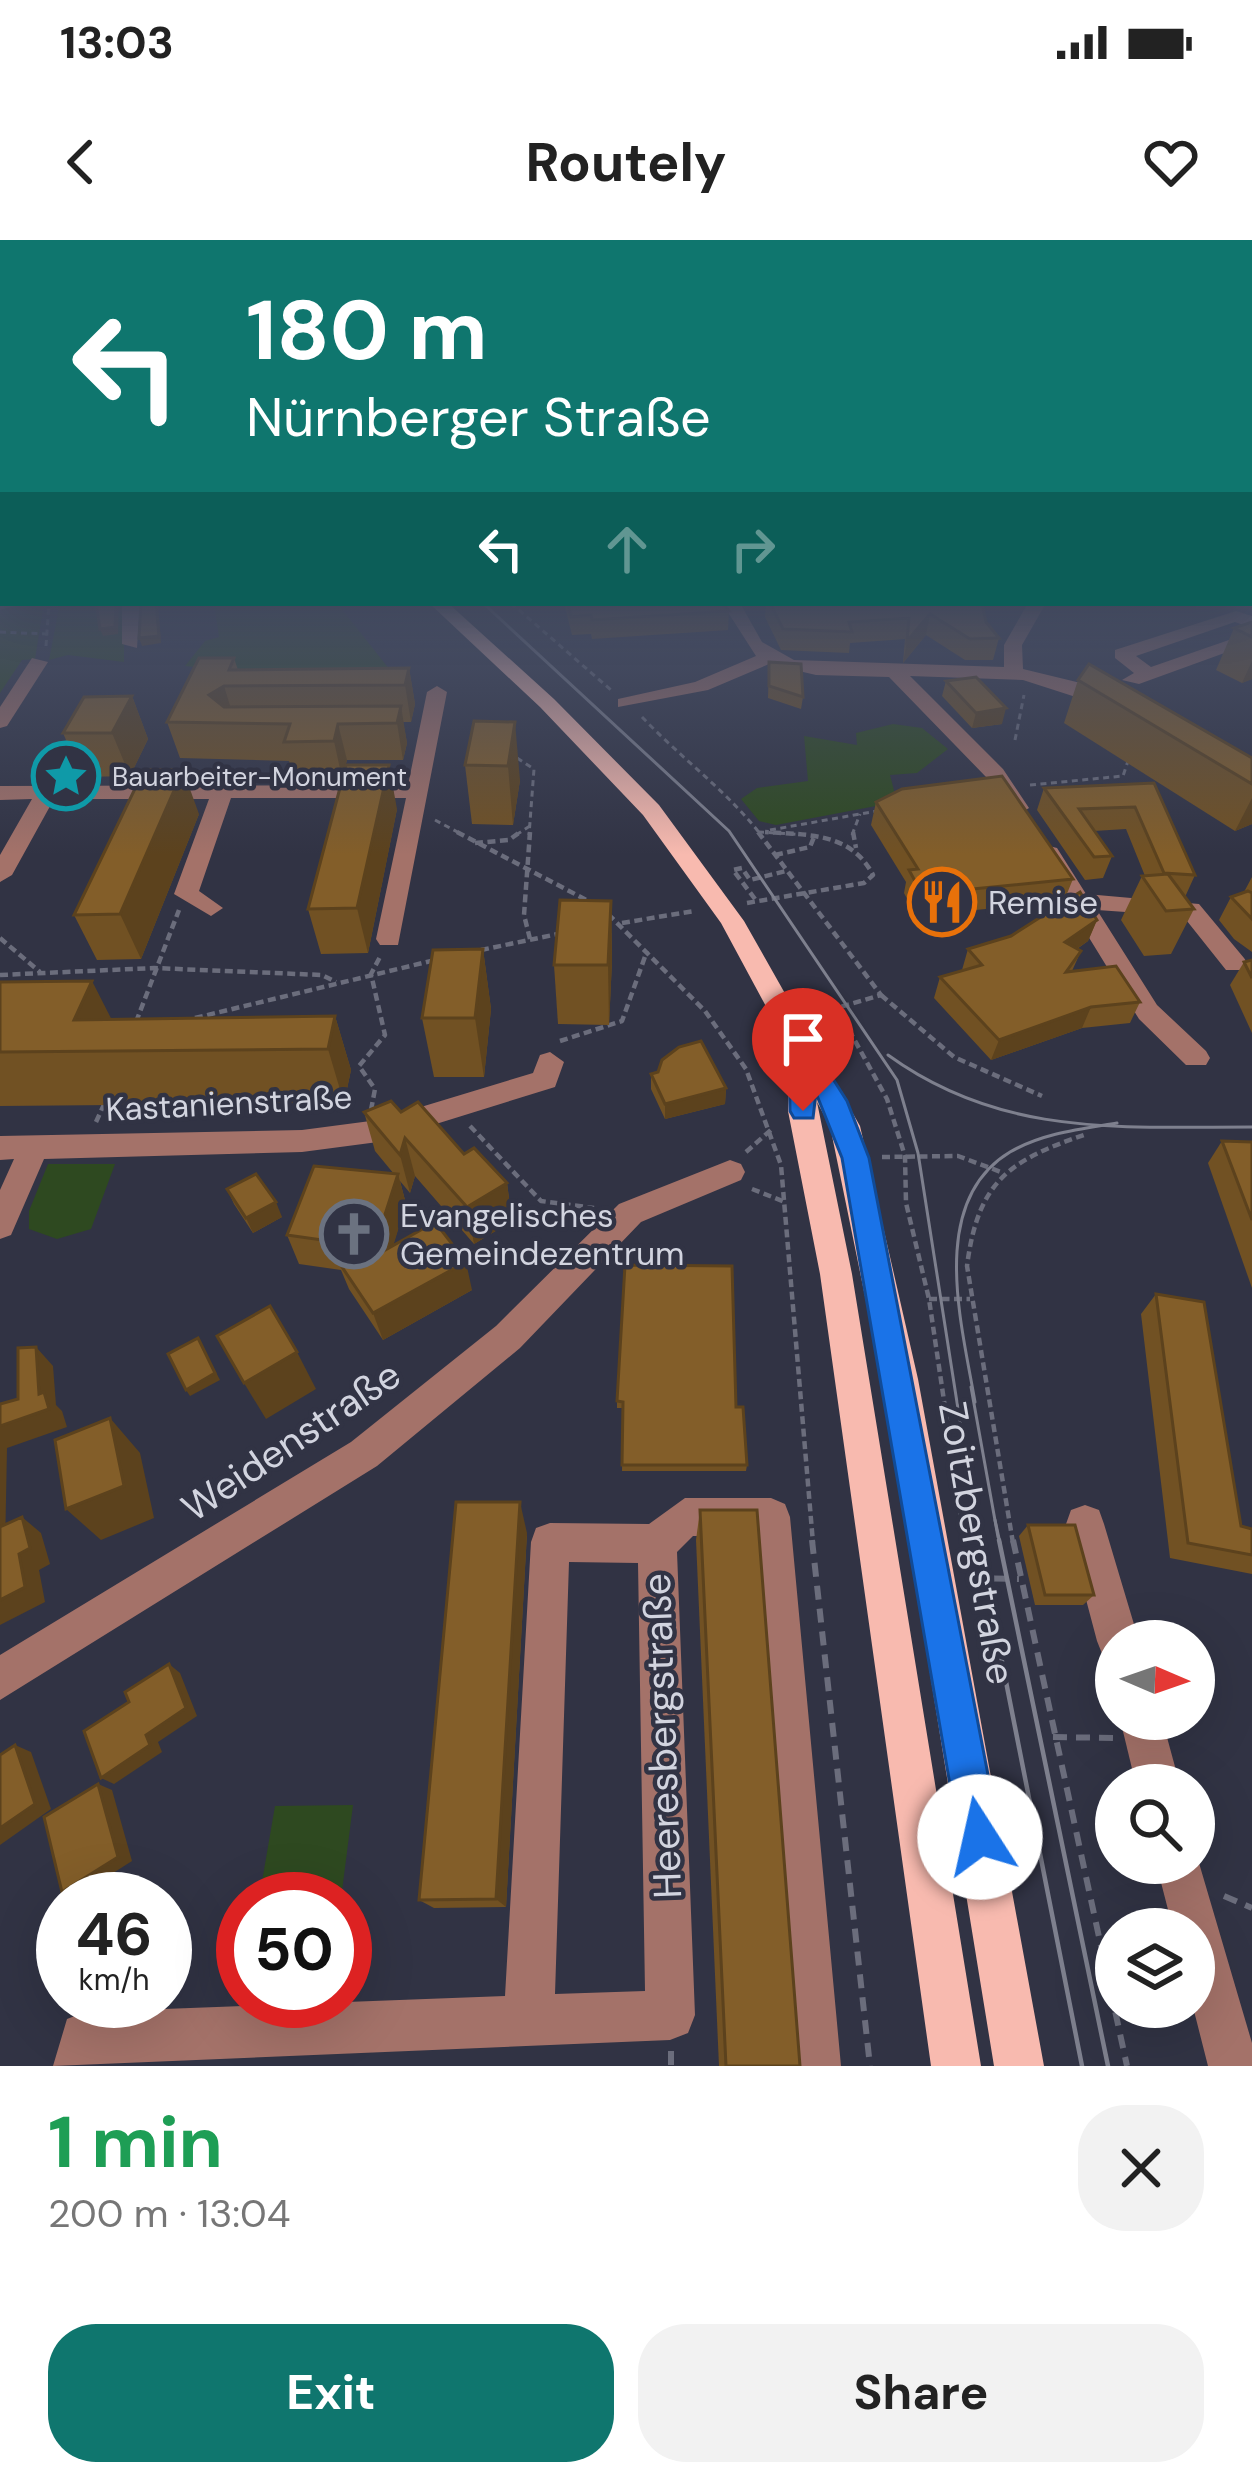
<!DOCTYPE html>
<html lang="en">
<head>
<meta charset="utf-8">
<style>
  body { margin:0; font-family:"DM Sans",sans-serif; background:#f2f2f2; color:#222; height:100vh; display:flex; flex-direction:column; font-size:45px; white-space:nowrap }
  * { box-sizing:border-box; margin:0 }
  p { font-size:39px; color:#767676 }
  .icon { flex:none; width:66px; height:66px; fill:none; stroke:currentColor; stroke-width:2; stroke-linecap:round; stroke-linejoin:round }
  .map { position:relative; height:1826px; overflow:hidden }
  .sheet { display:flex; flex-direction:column; background:#fff; flex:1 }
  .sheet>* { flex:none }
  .banner { position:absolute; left:0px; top:0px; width:1254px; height:366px; box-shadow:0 12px 48px #0002; background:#0f766e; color:#fff; overflow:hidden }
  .needle { width:78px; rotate:92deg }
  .fabs { position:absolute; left:1095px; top:1380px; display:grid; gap:24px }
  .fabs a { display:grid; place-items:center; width:120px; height:120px; border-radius:50%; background:#fff; box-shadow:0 12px 48px #0002; font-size:60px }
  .speed { position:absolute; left:36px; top:1632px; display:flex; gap:24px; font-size:60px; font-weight:700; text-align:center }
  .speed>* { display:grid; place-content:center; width:156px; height:156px; border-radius:50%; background:#fff; box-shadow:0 12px 48px #0002; line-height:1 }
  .speed small { font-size:30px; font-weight:400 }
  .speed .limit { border:18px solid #d22; background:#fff; color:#111 }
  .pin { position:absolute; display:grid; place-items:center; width:102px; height:102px; color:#fff; margin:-123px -51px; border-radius:50% 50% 50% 0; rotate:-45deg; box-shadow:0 0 12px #0007 }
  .pin .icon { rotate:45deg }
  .me { position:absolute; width:132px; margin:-66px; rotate:350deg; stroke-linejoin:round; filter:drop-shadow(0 0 9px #0008) }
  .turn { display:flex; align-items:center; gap:42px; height:252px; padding:0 48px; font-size:54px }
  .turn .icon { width:156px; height:156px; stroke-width:2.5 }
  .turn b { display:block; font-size:84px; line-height:102px }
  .lanes { display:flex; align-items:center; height:114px; padding:0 48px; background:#0003; justify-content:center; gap:60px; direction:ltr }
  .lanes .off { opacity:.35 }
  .round { display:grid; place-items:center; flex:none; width:126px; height:126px; border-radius:48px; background:#f2f2f2 }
  .overview { display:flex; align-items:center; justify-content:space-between; height:204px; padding:0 48px }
  h1 { font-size:72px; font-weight:700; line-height:90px; color:#1e9e55 }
  .primary-button { display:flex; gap:24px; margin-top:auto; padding:24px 48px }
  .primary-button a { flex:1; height:138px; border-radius:48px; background:#0f766e; color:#fff; font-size:48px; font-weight:700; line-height:138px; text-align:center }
  .primary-button a+a { background:#f2f2f2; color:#222 }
  .status { display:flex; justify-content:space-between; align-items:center; height:84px; padding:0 60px; background:#fff; direction:ltr }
  .status svg { height:33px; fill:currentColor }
  header { display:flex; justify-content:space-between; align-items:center; height:156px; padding:0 48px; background:#fff; font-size:54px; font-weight:700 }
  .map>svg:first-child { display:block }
  .green { fill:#2e4920 }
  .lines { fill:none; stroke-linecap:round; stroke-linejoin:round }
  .path-far2 { stroke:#6b6d7c; stroke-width:3; stroke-dasharray:6 4.5; stroke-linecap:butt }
  .path-far1 { stroke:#6b6d7c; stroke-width:4.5; stroke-dasharray:8 4.5; stroke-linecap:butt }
  .path { stroke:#6b6d7c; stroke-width:6; stroke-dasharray:14 9; stroke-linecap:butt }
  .minor { fill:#a47269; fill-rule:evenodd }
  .major { fill:#f8baaf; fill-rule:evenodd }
  .tram-far1 { stroke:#7e808e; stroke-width:3 }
  .tram { stroke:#7e808e; stroke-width:4.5 }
  .wall { fill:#715123 }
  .shaded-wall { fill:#5c421d }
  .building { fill:#835e29; stroke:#5c421d; stroke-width:3 }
  .route { fill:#1a73e8; stroke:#114b97; stroke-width:3 }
  .labels { text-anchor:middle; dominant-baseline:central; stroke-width:9; stroke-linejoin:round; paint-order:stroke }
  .far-poi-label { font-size:27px; fill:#d2d4df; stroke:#313344; text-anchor:start }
  .poi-label { font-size:33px; fill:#d2d4df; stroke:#313344; text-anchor:start }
  .street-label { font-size:33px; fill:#d2d4df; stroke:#313344 }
  .near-street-label { font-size:39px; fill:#d2d4df; stroke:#313344 }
</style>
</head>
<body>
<div class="status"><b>13:03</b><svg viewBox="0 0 49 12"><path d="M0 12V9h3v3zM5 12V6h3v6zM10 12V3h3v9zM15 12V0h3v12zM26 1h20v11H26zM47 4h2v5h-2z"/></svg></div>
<header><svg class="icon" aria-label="back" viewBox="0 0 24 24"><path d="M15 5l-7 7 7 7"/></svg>Routely<svg class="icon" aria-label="heart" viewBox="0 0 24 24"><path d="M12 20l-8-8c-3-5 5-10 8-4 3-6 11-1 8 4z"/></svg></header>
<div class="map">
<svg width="1252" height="1826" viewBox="0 0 1252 1826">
  <rect width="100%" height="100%" fill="#313344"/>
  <g class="green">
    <path d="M44,363L35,419L22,420L0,453V367Z"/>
    <path d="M60,363H124V422L68,415L49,420Z"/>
    <path d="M214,363H337L401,444L390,450L185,426L205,401L219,397Z"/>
    <path d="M893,484L922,488L948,509L917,533L890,535L897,562L776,585L759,581L741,559L757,548L808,541L804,496L857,505L856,493Z"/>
    <path d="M48,924H115L91,989L57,999L29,989V971Z"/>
    <path d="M353,1565L341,1659H259L275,1566Z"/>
  </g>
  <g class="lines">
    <g class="path-far2">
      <path d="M511,363L611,450"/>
      <path d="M0,392L47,394"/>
      <path d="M46,406L49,363"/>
      <path d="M642,477C681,518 728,552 761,595"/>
      <path d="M1015,500L1024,455"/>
      <path d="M517,518L534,529L529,595"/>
      <path d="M1030,545L1123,536L1128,521"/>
      <path d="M435,580L463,595"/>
      <path d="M770,590L877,571"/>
      <path d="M758,592L810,595"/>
      <path d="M516,595L530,586"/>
      <path d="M852,595L860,574"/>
    </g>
    <g class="path-far1">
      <path d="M457,592L594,664"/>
      <path d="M530,592L524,675L530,699"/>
      <path d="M758,592L881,755L837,768L887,859L905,916L906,963L929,1059L965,1303"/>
      <path d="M853,592L856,608"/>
      <path d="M475,603L509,600L520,592"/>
      <path d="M775,615L810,607L814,597"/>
      <path d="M755,659L733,630L742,628L750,640L786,631"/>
      <path d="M747,663L864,643L873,635C851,592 807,595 765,592"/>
      <path d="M608,674L705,771L746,829L781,925L813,1303"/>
      <path d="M622,683L694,671"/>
      <path d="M0,698L40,732"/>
      <path d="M481,710L558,694"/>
      <path d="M0,735L154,728L322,735L336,742"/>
      <path d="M881,755L954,817L1042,856"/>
      <path d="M195,778L435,720"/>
      <path d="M136,782L179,670"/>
      <path d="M560,801L622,781L647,711"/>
      <path d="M371,870L375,849L359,826L385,795L371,734L381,715"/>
      <path d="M96,882L106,860"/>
      <path d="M470,886L541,961L594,968"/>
      <path d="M746,912L772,889"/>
      <path d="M882,917L958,916L1001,932"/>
      <path d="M752,949L785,962"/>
      <path d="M929,1059H970"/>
      <path d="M1013,1303L967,1026C978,941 1009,920 1087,894"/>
    </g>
    <g class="path">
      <path d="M812,1300L870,1826"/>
      <path d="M1013,1300L1127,1826"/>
      <path d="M971,1338L1019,1339"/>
      <path d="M1053,1497L1113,1498"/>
      <path d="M1224,1656L1252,1668"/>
      <path d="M671,1811V1826"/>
    </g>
    <g class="minor">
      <path d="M0,360L3,363H24L0,370Z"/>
      <path d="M122,363H140L137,408L122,404Z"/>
      <path d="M722,363H740L762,402L794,420L1004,427V405L1028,363H1046L1022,405L1023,429L1089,445L1123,463L1113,469L1023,440L910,436L1003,529L1029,568L1018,575L1010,573L987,538L889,437L816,435L769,424L708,450L618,467V459L695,442L756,416Z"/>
      <path d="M1236,371L1252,376V388L1235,382L1136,416L1151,427L1252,392V403L1139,444L1122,440L1134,433L1115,418V410Z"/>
      <path d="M32,418L48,422L7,486L0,488V467Z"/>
      <path d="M437,446L447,452L398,705H380L376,699L406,558H231L199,651L223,668L211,676L174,654L209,559H54L12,635L0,642V615L32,559L0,560V546L408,545L427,452Z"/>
      <path d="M1049,606L1057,608L1086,654L1199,664L1244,718L1248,724L1244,730H1226L1183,676L1097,670L1157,765L1206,811L1210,818L1206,825H1186L1139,779L1037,613Z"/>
      <path d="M550,812L564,822L555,847L378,902L302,912L44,919L11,995L0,999V950L14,919L0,920V896L302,890L378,880L533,833L540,815Z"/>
      <path d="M730,920L741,924L745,932L741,940L641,982L520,1108L377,1226L0,1460V1415L351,1202L496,1086L619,964Z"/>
      <path d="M685,1258H771L785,1264L790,1277L841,1826H791L753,1296H693L677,1312L695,1775L688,1793L670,1800L53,1826L67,1779L85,1772L505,1756L531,1302L536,1288L550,1283L649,1284ZM569,1322L638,1323L645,1751L555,1754Z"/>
      <path d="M1085,1265L1099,1270L1104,1284L1139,1401H1116V1421L1103,1416L1097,1401L1066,1284L1071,1270Z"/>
      <path d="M1120,1479H1162L1180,1545H1136Z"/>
      <path d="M1194,1606L1252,1803V1826H1208L1193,1767L1194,1689H1173L1156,1623H1194Z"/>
    </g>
    <path class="major" d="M429,363H448L554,459L659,565L744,681L860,886L918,1139L1044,1826H994L882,1139L830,886L817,862L852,1034L981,1826H931L820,1034L788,871L789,809L721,683L643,575L540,467Z"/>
    <g class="tram-far1">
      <path d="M483,363L729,591L897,840L918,913L979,1303"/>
      <path d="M888,815C1001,897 1119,887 1252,887"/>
      <path d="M971,1147L998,1297"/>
      <path d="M975,1162C962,1085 927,962 1010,912C1043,893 1081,889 1117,883"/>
      <path d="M995,1280L1000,1303"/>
    </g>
    <g class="tram">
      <path d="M978,1300L1082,1826"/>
      <path d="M999,1300L1108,1826"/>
    </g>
  </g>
  <g class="wall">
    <path d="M564,363H722L729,371L728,390L592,399L591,394L572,395Z"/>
    <path d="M766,363H982L986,382L999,398L993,420H965L926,395L903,423L905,399L850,403L849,413L781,410L765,377Z"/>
    <path d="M1252,382V439L1242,443L1216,430L1234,388Z"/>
    <path d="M234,418L238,430L409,428L415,464L411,482H403L407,503L403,520H347L342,538L294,539L289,521L180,518L167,482Z"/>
    <path d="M769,422L803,457L801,469L768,458Z"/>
    <path d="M1078,440L1252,518V584L1235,591L1064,483Z"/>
    <path d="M946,441L1002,484L972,488L942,456Z"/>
    <path d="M132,456L148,499L130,536L82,537L63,493Z"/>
    <path d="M474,481L520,540L513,585L472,584L465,525Z"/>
    <path d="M1154,543L1195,635L1185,657L1194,669L1171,714L1144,716L1121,680L1142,636H1145L1126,589L1094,591L1112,616L1103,638L1085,640L1037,570L1044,548Z"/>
    <path d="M876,562L1073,639L1064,661L916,676L904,653L906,642L871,585Z"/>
    <path d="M397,569L368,713L321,714L308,669Z"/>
    <path d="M199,574L141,719L97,720L74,675Z"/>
    <path d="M1252,637V712L1234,699L1219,680L1231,657L1244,652Z"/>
    <path d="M611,661L612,721L609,785L558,784L554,725Z"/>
    <path d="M1097,680L1088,701L1077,709L1081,711L1072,731L1140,762L1130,783L1082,788L991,820L934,758L940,737L962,730L968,709Z"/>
    <path d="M483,709L491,769L484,837H434L422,778Z"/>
    <path d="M1252,720V793L1230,745L1244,722Z"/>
    <path d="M0,742L111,779L335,776L351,830L344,863L0,866Z"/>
    <path d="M658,832L726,848L725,864L665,879L651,849V834Z"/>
    <path d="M364,872H401L507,943L512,981L474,1004L415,936L410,953L400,941L406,964L393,1005L472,1050L383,1100L349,1049L341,1030L299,1024L287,995L394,934L375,911Z"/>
    <path d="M1222,901L1252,902V1048L1208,923Z"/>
    <path d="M227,949L282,977L253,993L234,964Z"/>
    <path d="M1156,1054L1241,1286L1252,1289V1334L1170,1318L1141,1074Z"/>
    <path d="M617,1161L736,1167L747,1225L746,1231H622L623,1168H617Z"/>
    <path d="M700,1270L800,1826H719L696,1300Z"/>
    <path d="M1028,1285L1094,1355L1083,1365H1035L1019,1296Z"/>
    <path d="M527,1293L506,1667L434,1668L419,1660Z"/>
  </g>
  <g class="shaded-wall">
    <path d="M116,363H119L118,394L103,396L100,389Z"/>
    <path d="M156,363H158L161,403L142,406L139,398Z"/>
    <path d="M930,374L926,395L903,423L907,401Z"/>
    <path d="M1252,421V439L1242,443Z"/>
    <path d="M409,428L415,464L411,482L405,445Z"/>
    <path d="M224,446L235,482L209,455Z"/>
    <path d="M132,456L148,499L130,536L112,493Z"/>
    <path d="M401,466L407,503L403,520L397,483Z"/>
    <path d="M1006,468L1002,484L972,488L976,473Z"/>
    <path d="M515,482L520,540L513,585L508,526Z"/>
    <path d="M338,484L347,520L342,538L334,501Z"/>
    <path d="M389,525L397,569L368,713L357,668Z"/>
    <path d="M183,530L199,574L141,719L120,674Z"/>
    <path d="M1252,558V584L1235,591Z"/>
    <path d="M611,661L612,721L609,785L608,725Z"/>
    <path d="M1097,680L1088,701L1056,723L1065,702Z"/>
    <path d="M483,709L491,769L484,837L475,778Z"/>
    <path d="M92,741L120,796L74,780Z"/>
    <path d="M1091,767L1082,788L991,820L999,800Z"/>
    <path d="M335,776L351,830L344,863L328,809Z"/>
    <path d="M726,848L725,864L665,879V864Z"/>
    <path d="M405,898L415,936L410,953L400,915Z"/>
    <path d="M398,934L406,964L381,1046L371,1018Z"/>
    <path d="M507,943L512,981L474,1004L467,967Z"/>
    <path d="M276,962L282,977L253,993L246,978Z"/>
    <path d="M466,1022L472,1050L383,1100L373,1073Z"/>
    <path d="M202,1105L220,1140L190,1156L186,1150Z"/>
    <path d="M36,1107L53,1126L56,1165L62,1171L67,1187L7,1208L5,1311L0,1308V1186L39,1154Z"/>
    <path d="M297,1112L316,1149L266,1179L244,1143Z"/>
    <path d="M110,1178L140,1213L154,1278L101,1300L66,1269Z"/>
    <path d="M520,1262L527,1293L506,1667L496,1659Z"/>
    <path d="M22,1277L41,1293L50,1324L39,1330L45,1362L0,1385V1360L19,1314Z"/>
    <path d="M169,1424L180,1433L197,1476L158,1502L162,1512L114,1544L101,1538L146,1495Z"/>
    <path d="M15,1505L31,1512L51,1569L0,1605V1588Z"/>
    <path d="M98,1544L112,1550L132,1621L77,1656L62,1652Z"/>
  </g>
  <g class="building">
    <path d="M96,363H116L115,387L100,389Z"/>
    <path d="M141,363H156L159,396L139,398Z"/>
    <path d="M568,363H722L729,371L592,380L591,375L571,377Z"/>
    <path d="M770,363H982L986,382L999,398L970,399L930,374L907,401L909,378L849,382L852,392L783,389Z"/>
    <path d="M1252,382V397L1234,388Z"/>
    <path d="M199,418H234L229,430L409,428L405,445L224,446L209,455L224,467L401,466L397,483L338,484L334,501L284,502L290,484L167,482Z"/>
    <path d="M769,422L801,424L803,457L769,446Z"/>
    <path d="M1089,424L1252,518V544L1078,440Z"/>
    <path d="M976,437L1006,468L976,473L946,441Z"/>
    <path d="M132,456L112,493H63L84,457Z"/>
    <path d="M474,481L515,482L508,526L465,525Z"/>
    <path d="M346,525H389L357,668L308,669Z"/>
    <path d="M144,530H183L120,674L74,675Z"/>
    <path d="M1002,536L1073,639L922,654L909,630L918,629L876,562L902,549Z"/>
    <path d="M1154,543L1195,635L1164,633L1135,567L1079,569L1112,616L1094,617L1044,548Z"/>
    <path d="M1168,634L1194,669L1166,671L1142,636Z"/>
    <path d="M1248,651L1252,653V679L1231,657Z"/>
    <path d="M1080,652L1097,680L1065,702L1081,711L1066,732L1116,726L1140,762L1091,767L999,800L940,737L982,725L968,709L1011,696Z"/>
    <path d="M560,660L611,661L608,725H554Z"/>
    <path d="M483,709L475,778H422L433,710Z"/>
    <path d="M1252,720V738L1244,722Z"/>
    <path d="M92,741L74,780L335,776L328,809L0,812V742Z"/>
    <path d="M701,801L726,848L665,864L651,834L658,832L662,820L679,807Z"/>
    <path d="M391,861L401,872L418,862L464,914L474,908L507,943L467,967L405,898L400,915L364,872Z"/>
    <path d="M1222,901L1252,902V980Z"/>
    <path d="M314,926L398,934L371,1018L435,982L466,1022L373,1073L338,1021L365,1006L287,995Z"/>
    <path d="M256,934L276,962L246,978L227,949Z"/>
    <path d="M625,1025L732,1026L736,1167H743L747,1225H622L623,1162L617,1161Z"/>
    <path d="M1156,1054L1204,1062L1241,1286L1252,1289V1315L1188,1303Z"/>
    <path d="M270,1066L297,1112L244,1143L217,1096Z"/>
    <path d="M198,1098L215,1133L186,1150L168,1114Z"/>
    <path d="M36,1107L39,1154L44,1152L49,1169L0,1186V1164L18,1159V1108Z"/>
    <path d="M110,1178L124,1246L66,1269L55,1200Z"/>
    <path d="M456,1262H520L496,1659L419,1660Z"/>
    <path d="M700,1270H757L800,1826H726Z"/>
    <path d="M22,1277L30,1308L19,1314L25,1347L0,1360V1287Z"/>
    <path d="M1028,1285H1075L1094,1355H1045Z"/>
    <path d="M169,1424L186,1468L146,1495L150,1505L101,1538L84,1491L129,1462L125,1452Z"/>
    <path d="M15,1505L35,1564L0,1588V1515Z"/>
    <path d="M98,1544L118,1617L62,1652L44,1577Z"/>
  </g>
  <linearGradient id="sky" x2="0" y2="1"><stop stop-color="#1b1c25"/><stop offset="0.59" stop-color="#485067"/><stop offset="1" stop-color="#485067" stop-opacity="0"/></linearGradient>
  <rect width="1252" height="615" fill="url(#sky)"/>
  <path class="route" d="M801,801L810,803L847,861L869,918L1000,1597L994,1612L980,1618L965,1612L959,1597L842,918L816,853L813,878H794L790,871L789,810Z"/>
  <defs>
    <symbol id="sight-ring" viewBox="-11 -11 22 22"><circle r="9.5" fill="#313344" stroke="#0f9aa8" stroke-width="1.5"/><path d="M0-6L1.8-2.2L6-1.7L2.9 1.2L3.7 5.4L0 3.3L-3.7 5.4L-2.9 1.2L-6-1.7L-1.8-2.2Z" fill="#0f9aa8"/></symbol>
    <symbol id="restaurant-ring" viewBox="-11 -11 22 22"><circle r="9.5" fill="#313344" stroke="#e8710a" stroke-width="1.5"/><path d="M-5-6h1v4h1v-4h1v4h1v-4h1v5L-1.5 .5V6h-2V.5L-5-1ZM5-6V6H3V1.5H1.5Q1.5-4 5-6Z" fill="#e8710a"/></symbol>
    <symbol id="church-ring" viewBox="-11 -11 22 22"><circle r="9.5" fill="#313344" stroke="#6b7280" stroke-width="1.5"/><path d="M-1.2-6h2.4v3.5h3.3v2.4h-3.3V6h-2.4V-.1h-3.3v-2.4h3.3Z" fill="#6b7280"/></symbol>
  </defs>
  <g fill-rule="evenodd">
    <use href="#sight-ring" x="28" y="498" width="76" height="76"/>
    <use href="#restaurant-ring" x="904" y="624" width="76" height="76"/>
    <use href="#church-ring" x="316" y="956" width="76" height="76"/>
  </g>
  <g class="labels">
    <g class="far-poi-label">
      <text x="112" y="536">Bauarbeiter-Monument</text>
    </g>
    <g class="poi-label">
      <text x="988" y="662">Remise</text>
      <text x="400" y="975">Evangelisches<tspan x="400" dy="38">Gemeindezentrum</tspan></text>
    </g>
    <g class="street-label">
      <text transform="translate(229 863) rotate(-3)">Kastanienstraße</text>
    </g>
    <g class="near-street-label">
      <text transform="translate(291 1201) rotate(-34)">Weidenstraße</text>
      <text transform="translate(977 1303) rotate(80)">Zoitzbergstraße</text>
      <text transform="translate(662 1496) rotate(-92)">Heeresbergstraße</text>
    </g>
  </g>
</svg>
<div class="fabs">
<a><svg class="needle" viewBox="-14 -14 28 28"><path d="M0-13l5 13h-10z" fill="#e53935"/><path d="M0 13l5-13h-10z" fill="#767676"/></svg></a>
<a><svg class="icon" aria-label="search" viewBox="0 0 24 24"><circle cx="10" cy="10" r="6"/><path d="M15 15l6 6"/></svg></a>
<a><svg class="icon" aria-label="layers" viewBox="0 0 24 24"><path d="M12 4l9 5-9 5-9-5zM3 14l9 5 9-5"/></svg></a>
</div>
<div class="speed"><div>46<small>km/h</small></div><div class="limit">50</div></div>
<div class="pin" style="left:803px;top:871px;background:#d93025"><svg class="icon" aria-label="arrive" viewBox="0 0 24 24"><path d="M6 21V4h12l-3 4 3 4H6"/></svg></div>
<svg class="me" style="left:980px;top:1597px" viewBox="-20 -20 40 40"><circle r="19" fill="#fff"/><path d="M0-13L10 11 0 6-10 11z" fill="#1a73e8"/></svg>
<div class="banner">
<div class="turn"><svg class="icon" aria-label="left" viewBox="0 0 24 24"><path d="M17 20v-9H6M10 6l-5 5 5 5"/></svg><div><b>180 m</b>Nürnberger Straße</div></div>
<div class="lanes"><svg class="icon" aria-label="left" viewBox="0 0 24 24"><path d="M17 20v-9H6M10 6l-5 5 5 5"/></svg><svg class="icon off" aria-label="ahead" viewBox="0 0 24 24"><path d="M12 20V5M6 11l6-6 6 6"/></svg><svg class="icon off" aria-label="right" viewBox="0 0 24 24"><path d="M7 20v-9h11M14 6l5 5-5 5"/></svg></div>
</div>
</div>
<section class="sheet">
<div class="overview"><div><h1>1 min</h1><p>200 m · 13:04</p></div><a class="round"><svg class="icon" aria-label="close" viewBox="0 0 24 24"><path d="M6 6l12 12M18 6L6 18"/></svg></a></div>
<div class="primary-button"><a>Exit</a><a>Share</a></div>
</section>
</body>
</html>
